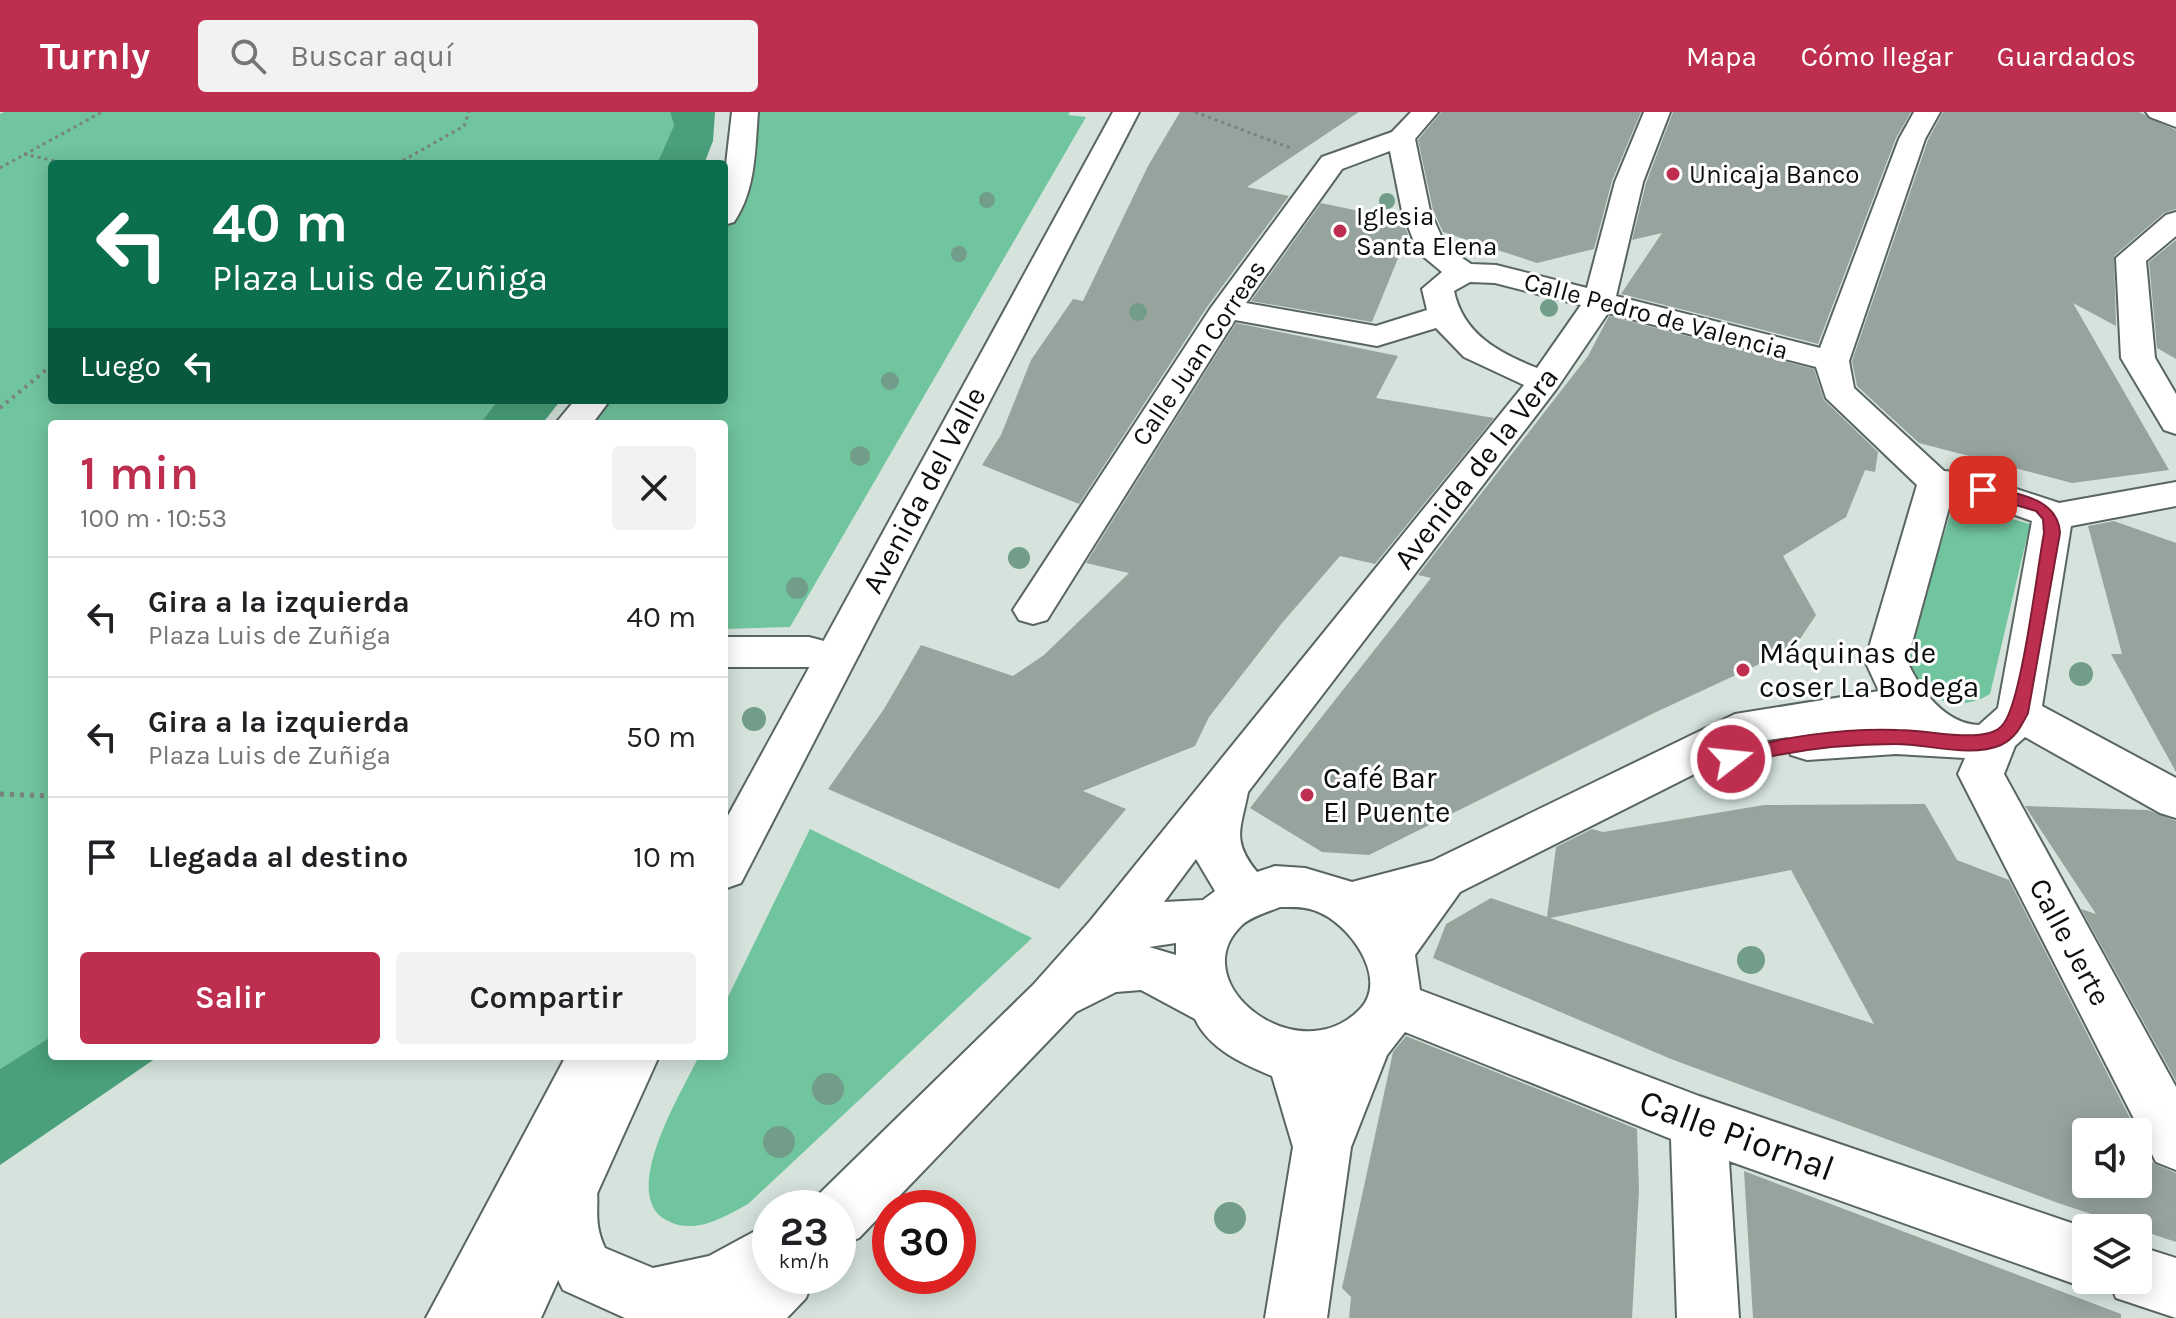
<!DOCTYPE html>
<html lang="es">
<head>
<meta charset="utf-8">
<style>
  body { margin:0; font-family:Karla,sans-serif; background:#f2f2f2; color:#202124; height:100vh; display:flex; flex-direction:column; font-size:30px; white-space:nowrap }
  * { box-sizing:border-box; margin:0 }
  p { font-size:26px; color:#757577 }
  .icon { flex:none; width:44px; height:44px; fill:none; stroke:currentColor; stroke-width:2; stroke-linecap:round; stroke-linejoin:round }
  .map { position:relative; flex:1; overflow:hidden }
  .drawer { position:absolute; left:48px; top:308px; width:680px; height:640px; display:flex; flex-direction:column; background:#fff; border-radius:8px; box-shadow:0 4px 20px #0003 }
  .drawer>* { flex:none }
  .hud { position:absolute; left:48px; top:48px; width:680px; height:244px; border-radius:8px; box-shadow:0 4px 20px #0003; background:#0b6e4f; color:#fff; overflow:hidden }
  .controls { position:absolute; left:2072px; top:1006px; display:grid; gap:16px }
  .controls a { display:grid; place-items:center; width:80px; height:80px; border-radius:8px; background:#fff; box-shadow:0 4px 20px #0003; font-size:40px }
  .speed { position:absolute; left:752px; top:1078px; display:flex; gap:16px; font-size:40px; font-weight:700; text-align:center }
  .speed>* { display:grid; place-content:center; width:104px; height:104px; border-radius:50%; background:#fff; box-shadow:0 4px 20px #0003; line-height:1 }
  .speed small { font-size:20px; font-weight:400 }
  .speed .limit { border:12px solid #d22; background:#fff; color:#111 }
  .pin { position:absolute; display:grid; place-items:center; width:68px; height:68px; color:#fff; margin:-34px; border-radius:16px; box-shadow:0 4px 12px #0006 }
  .me { position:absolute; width:88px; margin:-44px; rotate:74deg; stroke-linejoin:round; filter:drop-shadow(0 0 6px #0008) }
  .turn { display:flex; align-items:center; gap:28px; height:168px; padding:0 32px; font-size:36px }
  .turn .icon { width:104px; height:104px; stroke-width:2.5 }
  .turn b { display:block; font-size:56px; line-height:68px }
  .then { display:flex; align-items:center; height:76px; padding:0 32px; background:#0003; gap:16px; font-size:30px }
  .round { display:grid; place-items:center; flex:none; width:84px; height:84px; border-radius:8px; background:#f2f2f2 }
  .headline { display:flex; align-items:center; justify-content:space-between; height:136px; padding:0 32px }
  h1 { font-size:48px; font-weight:600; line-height:60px; color:#be2e4e }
  .button { display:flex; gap:16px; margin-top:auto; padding:16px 32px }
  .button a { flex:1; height:92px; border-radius:8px; background:#be2e4e; color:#fff; font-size:32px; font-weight:600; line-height:92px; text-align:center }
  .button a+a { background:#f2f2f2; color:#202124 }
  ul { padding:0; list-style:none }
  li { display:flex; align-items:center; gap:24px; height:120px; padding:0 32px; border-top:2px solid #e0e0e0 }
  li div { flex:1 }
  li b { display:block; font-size:30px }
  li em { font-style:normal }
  header { display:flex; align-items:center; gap:48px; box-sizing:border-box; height:112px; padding:0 40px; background:#be2e4e; color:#fff }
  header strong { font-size:38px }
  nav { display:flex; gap:44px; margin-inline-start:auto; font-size:28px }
  .search { width:560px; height:72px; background:#f2f2f2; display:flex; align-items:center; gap:20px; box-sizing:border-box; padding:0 28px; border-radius:8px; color:#757577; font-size:30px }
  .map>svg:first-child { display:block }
  .green { fill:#70c49e }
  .water { fill:#49a07b }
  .building { fill:#97a49d; fill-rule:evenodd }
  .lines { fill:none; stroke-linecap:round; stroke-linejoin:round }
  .pedestrian-casing { stroke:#59655f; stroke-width:4 }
  .minor-casing { stroke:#59655f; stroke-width:4 }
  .secondary-casing { stroke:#59655f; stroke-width:4 }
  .path-far2 { stroke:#78827e; stroke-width:3; stroke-dasharray:3 4; stroke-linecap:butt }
  .path-far1 { stroke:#78827e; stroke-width:4; stroke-dasharray:3 5; stroke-linecap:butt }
  .path { stroke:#78827e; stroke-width:5; stroke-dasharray:4 6; stroke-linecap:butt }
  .pedestrian { fill:#fff; fill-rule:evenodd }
  .minor { fill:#fff; fill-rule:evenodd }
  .secondary { fill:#fff; fill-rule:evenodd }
  .tree { fill:#739d8b }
  .route { fill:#be2e4e; stroke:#7c1e33; stroke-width:2 }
  .poi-dot { fill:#be2e4e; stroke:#fff; stroke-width:3 }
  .labels { text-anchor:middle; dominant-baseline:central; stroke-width:6; stroke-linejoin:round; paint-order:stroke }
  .far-poi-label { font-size:26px; fill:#0a0f0d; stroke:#fff; text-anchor:start }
  .far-street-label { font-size:26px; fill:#0a0f0d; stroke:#fff }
  .street-label { font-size:30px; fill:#0a0f0d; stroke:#fff }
  .poi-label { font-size:30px; fill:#0a0f0d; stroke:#fff; text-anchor:start }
  .near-street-label { font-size:36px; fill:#0a0f0d; stroke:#fff }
</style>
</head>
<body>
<header>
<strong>Turnly</strong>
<div class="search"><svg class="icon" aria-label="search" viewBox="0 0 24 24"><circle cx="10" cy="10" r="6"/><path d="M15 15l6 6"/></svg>Buscar aquí</div>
<nav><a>Mapa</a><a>Cómo llegar</a><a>Guardados</a></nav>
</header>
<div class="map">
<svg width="2176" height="1206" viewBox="0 0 2176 1206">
  <rect width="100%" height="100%" fill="#d5e3dc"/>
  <g class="green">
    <path d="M4,0H670L674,13L657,52H52V288H498L480,312H52V924L0,957V2Z"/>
    <path d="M753,0H1070L1068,3L1086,5L790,515L724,517V312H588L607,288H724V124L735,97Z"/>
    <path d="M1954,391L2030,412L1990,582C1955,603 1923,586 1902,554Z"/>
    <path d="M810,717L1032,826L748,1092C724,1105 694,1124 666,1108C618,1082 683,978 699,944H724V893Z"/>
  </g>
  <g class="water">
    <path d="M670,0H715L713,29L704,52H657L674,13Z"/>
    <path d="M498,288H561L542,312H480Z"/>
    <path d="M52,924V944H159L0,1053V957Z"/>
  </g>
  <g class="building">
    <path d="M1180,0H1359L1247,75L1289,84L1207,195L1079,392L982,353L1001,323L1031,248L1073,187L1083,189L1148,54Z"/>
    <path d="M1441,0H1641L1612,69L1594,137L1537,151L1443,120L1433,98L1418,28Z"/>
    <path d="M1673,0H1911L1896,26L1818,232L1621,182L1662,121L1632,128L1646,71Z"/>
    <path d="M1943,0H2139L2176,18V97L2164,101L2114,144L2116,214L2073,191L2169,358L2072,371L1919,331L1857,274L1852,249L1928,28Z"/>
    <path d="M1321,91L1402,108L1408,122L1372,210L1251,189Z"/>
    <path d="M2176,128V247L2157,236L2149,150Z"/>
    <path d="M1609,204L1814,257L1824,288L1878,340L1875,360L1865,358L1846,405L1783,444L1816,503L1794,536L1654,601L1369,743L1322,740L1250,696L1431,466L1418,463L1588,244Z"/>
    <path d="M1236,211L1398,244L1376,286L1494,306L1375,452L1340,444L1282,511L1209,605L1195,634L1083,679L1126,697L1059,777L828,677L884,597L921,533L1013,564L1044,543L1129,461L1086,451Z"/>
    <path d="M2114,409L2176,431V660L2111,542H2122L2088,414Z"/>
    <path d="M1925,692L1957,748L2009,768L2137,1020H2086V1072H2138V1021L2153,1051L2176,1061V1130L2058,1091L1671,947L1433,846L1446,812L1491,786L1547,805L1556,735L1592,717L1603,720L1764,693ZM1791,758L1874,912L1550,806Z"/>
    <path d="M2025,694L2148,698L2176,709V969L2081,797L2096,802Z"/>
    <path d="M1406,924L1637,1017L1639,1078L1632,1206H1349L1351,1185L1342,1176L1393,940Z"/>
    <path d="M1744,1059L2121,1202V1206H1753Z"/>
  </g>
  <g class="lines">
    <defs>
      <g id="pedestrian">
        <path d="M732,0H758C755,37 756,78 734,110L724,113V70Z"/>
        <path d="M575,288H610L592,312H555Z"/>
      </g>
      <g id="minor">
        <path d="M1411,0H1438L1415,27L1430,99L1446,135L1471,152L1496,153L1587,176L1615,70L1644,0H1670L1643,70L1616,184L1820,236L1899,27L1914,0H1940L1925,27L1849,249L1854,276L1944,359L1968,361L2059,391L2176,370V394L2071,414L2042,594L2176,666V706L2160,701L2025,625L2015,634L2004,662L2176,975V1058L2156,1050L1958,662L1965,646L1896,642L1807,648L1791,643L1785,631L1788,625L1760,629L1460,780L1415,843L1420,878L1699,984L2086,1116V1168H2106L2086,1176L1729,1049L1739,1206H1677L1671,1027L1405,920L1387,943L1351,1035L1327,1206H1265L1293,1035L1272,964C1243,952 1209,937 1195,907L1141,878L1116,880L1076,900L859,1126L838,1135V1096H812L817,1084L1033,873L1090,809L1524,273L1464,245L1436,216L1377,234L1235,208L1047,508L1033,512L1019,508L1013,498L1210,197L1322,45L1392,20ZM1390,39L1402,99L1418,140L1442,160L1422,177L1427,198L1376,214L1246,191L1342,57ZM1470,170L1495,171L1581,193L1537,256C1499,241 1463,222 1454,179ZM1608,201L1816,255L1826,286L1917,373L1865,549L1879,579L1735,602L1432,749L1352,770L1305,756L1275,754L1257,760C1231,728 1241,717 1248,680L1557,276ZM1953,381L2032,409L1998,596L1979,613C1945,612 1920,578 1907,549ZM1196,747L1215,779L1203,788L1164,790ZM1280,795C1291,795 1305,794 1316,799C1348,810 1389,865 1361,896C1300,962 1182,872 1241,814C1250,805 1268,800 1280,795ZM1176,831V843L1149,835Z"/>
        <path d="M2176,100V124L2146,149L2155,246L2176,282V322L2164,318L2121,246L2116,146L2166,103Z"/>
        <path d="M724,525H809L824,529L830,540L824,551L809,555H724Z"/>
        <path d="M570,1046L591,1055C605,1088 589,1102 605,1136L653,1156L709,1144L770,1111V1164H814L806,1186L787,1206H625L563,1178C539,1128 526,1110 549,1055Z"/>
        <path d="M2138,1134L2176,1146V1206L2116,1186L2109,1168H2138Z"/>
      </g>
      <g id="secondary">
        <path d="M1113,0H1139L741,771L724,777V711Z"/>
        <path d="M2146,0H2176V15L2150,5Z"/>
        <path d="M566,944H659L541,1206H426Z"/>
      </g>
    </defs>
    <use href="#pedestrian" class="pedestrian-casing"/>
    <use href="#minor" class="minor-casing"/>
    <use href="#secondary" class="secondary-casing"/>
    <g class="path-far2">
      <path d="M1195,0L1293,37"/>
      <path d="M24,42L68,52"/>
      <path d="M397,52L464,14L469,0"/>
      <path d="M0,56L102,0"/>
    </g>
    <path class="path-far1" d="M0,296L52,253"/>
    <path class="path" d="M0,682L52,684"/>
    <use href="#pedestrian" class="pedestrian"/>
    <use href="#minor" class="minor"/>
    <use href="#secondary" class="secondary"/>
  </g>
  <g class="tree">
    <circle cx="987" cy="88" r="8"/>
    <circle cx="1387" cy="89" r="8"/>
    <circle cx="959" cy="142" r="8"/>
    <circle cx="1549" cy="196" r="9"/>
    <circle cx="1138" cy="200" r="9"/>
    <circle cx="890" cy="269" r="9"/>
    <circle cx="860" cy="344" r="10"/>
    <circle cx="1019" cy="446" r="11"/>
    <circle cx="797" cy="476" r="11"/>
    <circle cx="2081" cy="562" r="12"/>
    <circle cx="754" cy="607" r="12"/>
    <circle cx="1751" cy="848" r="14"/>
    <circle cx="828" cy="977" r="16"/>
    <circle cx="779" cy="1030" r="16"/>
    <circle cx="1230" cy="1106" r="16"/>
  </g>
  <path class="route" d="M1983,373C2014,382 2058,384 2060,421L2028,601C2021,614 2016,626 2001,633C1971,646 1928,632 1896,632C1841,632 1784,639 1731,654L1724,652V642C1779,625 1841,616 1898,618C1924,618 1951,625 1977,623C1988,622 1998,620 2004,611C2022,587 2037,458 2044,421L2043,407L2036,399L1978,382V375Z"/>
  <g class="poi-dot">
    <circle cx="1673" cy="62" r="8"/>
    <circle cx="1340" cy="119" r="8"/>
    <circle cx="1743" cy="558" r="8"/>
    <circle cx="1307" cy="683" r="8"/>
  </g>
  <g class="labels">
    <g class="far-poi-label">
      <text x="1689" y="62">Unicaja Banco</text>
      <text x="1356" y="104">Iglesia<tspan x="1356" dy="30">Santa Elena</tspan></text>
    </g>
    <g class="far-street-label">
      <text transform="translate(1656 204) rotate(15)">Calle Pedro de Valencia</text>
      <text transform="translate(1199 241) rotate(-56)">Calle Juan Correas</text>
    </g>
    <g class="street-label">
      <text transform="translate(1476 356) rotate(-52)">Avenida de la Vera</text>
      <text transform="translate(924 378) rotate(-62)">Avenida del Valle</text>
      <text transform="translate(2070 830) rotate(62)">Calle Jerte</text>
    </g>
    <g class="poi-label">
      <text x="1759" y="541">Máquinas de<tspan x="1759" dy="34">coser La Bodega</tspan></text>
      <text x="1323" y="666">Café Bar<tspan x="1323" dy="34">El Puente</tspan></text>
    </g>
    <g class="near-street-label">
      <text transform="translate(1737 1023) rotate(20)">Calle Piornal</text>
    </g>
  </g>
</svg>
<div class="controls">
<a><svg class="icon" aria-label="sound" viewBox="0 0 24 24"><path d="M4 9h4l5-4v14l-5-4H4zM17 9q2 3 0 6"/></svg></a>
<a><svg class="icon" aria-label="layers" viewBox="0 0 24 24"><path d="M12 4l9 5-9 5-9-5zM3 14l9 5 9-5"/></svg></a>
</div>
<div class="speed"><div>23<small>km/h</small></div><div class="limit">30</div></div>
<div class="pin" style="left:1983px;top:378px;background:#d93025"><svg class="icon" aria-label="arrive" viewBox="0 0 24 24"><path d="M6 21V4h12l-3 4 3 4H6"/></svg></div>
<svg class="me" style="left:1731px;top:647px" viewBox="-20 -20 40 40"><circle r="17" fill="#be2e4e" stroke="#fff" stroke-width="3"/><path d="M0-11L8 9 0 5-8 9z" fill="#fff"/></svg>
<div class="hud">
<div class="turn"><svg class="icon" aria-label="left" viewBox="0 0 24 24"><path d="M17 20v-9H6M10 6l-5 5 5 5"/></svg><div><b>40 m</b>Plaza Luis de Zuñiga</div></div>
<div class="then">Luego<svg class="icon" aria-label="left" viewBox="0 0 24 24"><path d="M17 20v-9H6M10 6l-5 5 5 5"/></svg></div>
</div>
<section class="drawer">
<div class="headline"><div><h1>1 min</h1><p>100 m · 10:53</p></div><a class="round"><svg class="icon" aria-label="close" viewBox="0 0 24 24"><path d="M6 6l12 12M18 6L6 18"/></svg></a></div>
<ul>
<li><svg class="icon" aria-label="left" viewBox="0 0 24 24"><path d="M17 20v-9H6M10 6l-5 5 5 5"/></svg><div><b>Gira a la izquierda</b><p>Plaza Luis de Zuñiga</p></div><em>40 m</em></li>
<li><svg class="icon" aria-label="left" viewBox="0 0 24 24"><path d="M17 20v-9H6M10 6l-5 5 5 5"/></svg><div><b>Gira a la izquierda</b><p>Plaza Luis de Zuñiga</p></div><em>50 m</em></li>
<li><svg class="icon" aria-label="arrive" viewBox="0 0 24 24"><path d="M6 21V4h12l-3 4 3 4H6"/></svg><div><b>Llegada al destino</b></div><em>10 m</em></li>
</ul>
<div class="button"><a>Salir</a><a>Compartir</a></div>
</section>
</div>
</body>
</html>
